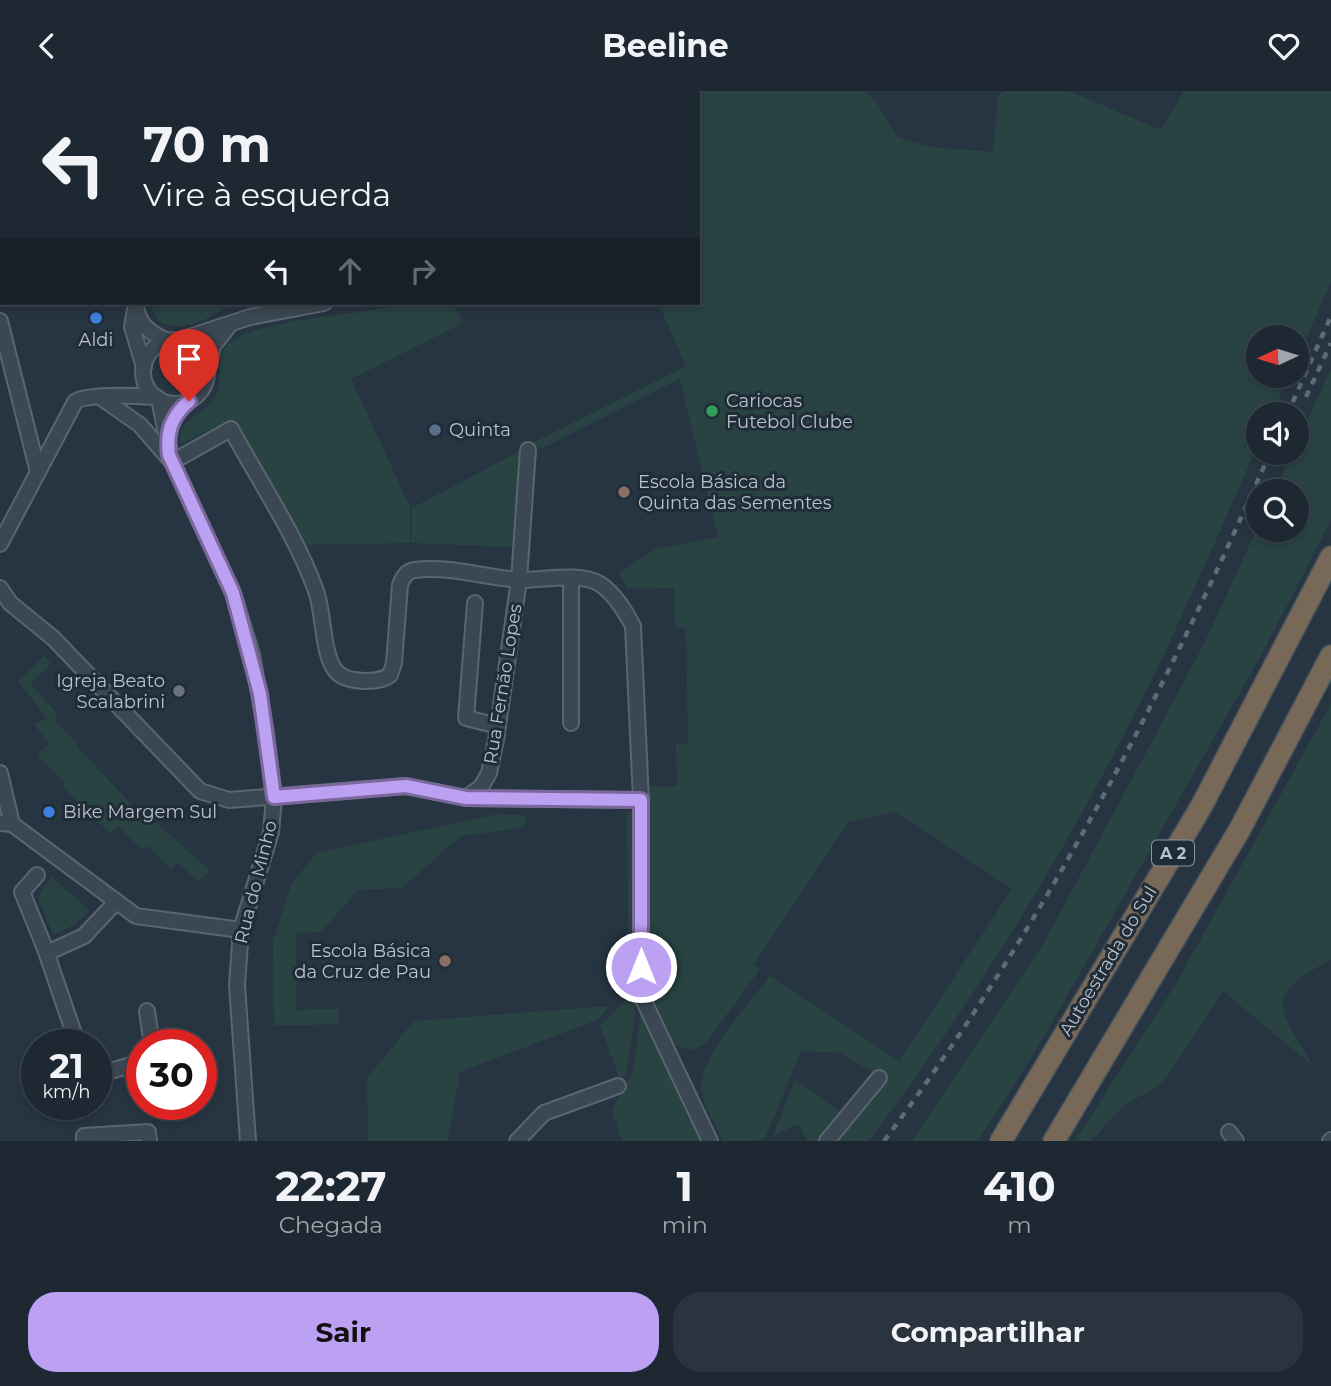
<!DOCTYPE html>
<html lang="pt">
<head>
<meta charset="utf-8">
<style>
  body { margin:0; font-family:Montserrat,sans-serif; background:#2a343e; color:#f1f3f6; height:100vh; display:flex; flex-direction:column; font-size:26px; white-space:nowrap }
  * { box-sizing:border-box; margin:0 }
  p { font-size:23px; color:#a0a6ac }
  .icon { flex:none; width:38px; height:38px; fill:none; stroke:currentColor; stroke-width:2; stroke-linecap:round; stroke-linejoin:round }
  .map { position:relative; height:1050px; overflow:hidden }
  .details { display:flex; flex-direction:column; background:#1d2832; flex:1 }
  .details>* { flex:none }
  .top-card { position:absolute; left:0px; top:0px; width:700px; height:214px; box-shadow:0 4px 10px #0003,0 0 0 2px #3b444d; background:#1d2832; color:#f1f3f6; overflow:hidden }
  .needle { width:46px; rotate:266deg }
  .tools { position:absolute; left:1246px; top:234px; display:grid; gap:14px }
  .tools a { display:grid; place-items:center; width:63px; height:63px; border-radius:50%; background:#1d2832; box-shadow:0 4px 10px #0003,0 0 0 2px #3b444d; font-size:35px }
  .speed { position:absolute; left:21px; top:938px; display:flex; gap:14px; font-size:35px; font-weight:700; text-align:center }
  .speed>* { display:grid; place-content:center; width:91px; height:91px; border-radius:50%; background:#1d2832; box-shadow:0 4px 10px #0003,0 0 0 2px #3b444d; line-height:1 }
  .speed small { font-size:18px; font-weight:400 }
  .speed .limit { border:10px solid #d22; background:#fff; color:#111 }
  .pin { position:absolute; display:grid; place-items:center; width:60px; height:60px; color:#fff; margin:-72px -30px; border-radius:50% 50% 50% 0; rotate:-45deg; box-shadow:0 0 7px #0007 }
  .pin .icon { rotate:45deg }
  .me { position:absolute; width:77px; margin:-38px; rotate:0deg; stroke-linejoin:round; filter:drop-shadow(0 0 5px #0008) }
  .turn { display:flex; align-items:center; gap:24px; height:147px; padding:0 28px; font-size:32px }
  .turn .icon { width:91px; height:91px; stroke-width:2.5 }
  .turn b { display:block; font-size:49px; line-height:60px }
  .lanes { display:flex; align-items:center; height:66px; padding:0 28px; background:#0003; justify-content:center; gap:35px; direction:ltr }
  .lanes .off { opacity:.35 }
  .eta { display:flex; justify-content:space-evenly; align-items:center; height:119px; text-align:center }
  .eta b { font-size:42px; font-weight:700; line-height:49px }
  .cta { display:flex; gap:14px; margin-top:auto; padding:14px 28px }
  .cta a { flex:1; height:80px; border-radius:28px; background:#bca0f2; color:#111; font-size:28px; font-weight:700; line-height:80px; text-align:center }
  .cta a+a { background:#2a343e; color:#f1f3f6 }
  header { display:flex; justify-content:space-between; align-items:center; height:91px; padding:0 28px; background:#1d2832; font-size:32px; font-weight:700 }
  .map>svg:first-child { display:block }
  .green { fill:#294343 }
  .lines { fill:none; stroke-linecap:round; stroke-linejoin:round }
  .minor-casing { stroke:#59656f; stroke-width:18 }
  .major-casing { stroke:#45505b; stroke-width:23 }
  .highway-casing { stroke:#46525c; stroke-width:24 }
  .minor { stroke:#3b4752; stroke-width:14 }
  .major { stroke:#596672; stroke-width:19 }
  .highway { stroke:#786858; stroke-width:21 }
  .rail { stroke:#5d6b79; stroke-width:4.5; stroke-dasharray:7 7; stroke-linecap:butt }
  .route-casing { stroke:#7a689d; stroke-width:18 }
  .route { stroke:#bca0f2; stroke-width:12 }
  .shop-dot { fill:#3f7fe0; stroke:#202c37; stroke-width:2.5 }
  .leisure-dot { fill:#2e9e5b; stroke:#202c37; stroke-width:2.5 }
  .service-dot { fill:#5c6f8a; stroke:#202c37; stroke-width:2.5 }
  .education-dot { fill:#8d6e63; stroke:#202c37; stroke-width:2.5 }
  .worship-dot { fill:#6b7280; stroke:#202c37; stroke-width:2.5 }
  .labels { text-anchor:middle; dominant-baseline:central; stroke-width:6; stroke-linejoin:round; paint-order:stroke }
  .shield { fill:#202c37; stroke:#8a959f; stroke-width:2 }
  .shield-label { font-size:16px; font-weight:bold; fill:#b8c2cc }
  .poi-label { font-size:18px; fill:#b8c2cc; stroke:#202c37; text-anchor:start }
  .street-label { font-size:18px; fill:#b8c2cc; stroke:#202c37 }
</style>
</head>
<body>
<header><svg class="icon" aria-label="back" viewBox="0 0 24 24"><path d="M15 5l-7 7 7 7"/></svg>Beeline<svg class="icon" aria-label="heart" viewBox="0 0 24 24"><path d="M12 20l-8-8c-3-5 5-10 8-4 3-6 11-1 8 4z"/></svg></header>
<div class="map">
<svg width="1331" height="1050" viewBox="0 0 1331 1050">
  <rect width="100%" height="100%" fill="#273542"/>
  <g class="green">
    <path d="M696,0H864L877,12L897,46L931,56L993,61L998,5L1003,0H1069L1161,39L1184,0H1331V191L1297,268V247H1258V285H1289L1272,324H1258V354C1217,445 1178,539 1132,628C1057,775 968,918 869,1050H832L883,987L840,962L801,960L766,1045L758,1050H723C716,1035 704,1016 702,1000C697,966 750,912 770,885L899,970L1012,798L896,721L848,731L754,873L760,878L705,953L690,959L671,953L646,903L650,695H677L676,653H688L686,538L675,537L674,497L628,498L619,482L655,458L718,446L680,288L543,357L531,353L686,275L658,212H698Z"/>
    <path d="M150,212H257C247,214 234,214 225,218C200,230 186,243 158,230Z"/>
    <path d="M409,212H452L463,232L351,288L410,416V452L293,454L228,330L180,353C178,327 200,327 213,310C226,293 213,269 227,254C252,228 369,223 409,212Z"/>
    <path d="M1331,278V429L1263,561L1035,961L978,1050H912L1045,850L1203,555L1258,436V439H1297V401H1274L1292,362H1297V352Z"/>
    <path d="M520,360L513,456L411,452L412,417Z"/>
    <path d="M44,565L51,573L30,593L58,623L54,628L78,652L76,655L152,735L156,731L210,780L198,791L178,771L171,778L147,754L142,759L118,735L110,742L62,695L65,691L37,664L49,653L34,633L47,627L18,590Z"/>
    <path d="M1331,613V869C1261,905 1279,917 1313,975L1223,900L1169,983L1156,997L1127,1012L1091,1050H1075L1177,891Z"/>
    <path d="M638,720L637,904L627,981L620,989L600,934L629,906L627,721Z"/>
    <path d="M498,723L524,724L527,730L521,737L461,745L402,797L358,799L321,841L296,842V919L339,918L338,933L274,935L273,851L291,794L316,762Z"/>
    <path d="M51,786L90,820L74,834L53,844L38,807Z"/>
    <path d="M642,913L708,1050H622L612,1019L633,982Z"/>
    <path d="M610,915L597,929L460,981L448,1050H368L367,987L414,930Z"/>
    <path d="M795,989L845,1024L824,1050H808L798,1033L773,1045Z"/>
  </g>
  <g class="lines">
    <defs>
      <g id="minor">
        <path d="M245,0L252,2"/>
        <path d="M189,2V0"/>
        <path d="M295,2V0"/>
        <path d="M406,2V0"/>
        <path d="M672,2L674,0"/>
        <path d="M0,158L1,157"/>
        <path d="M136,212L132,236L144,276"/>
        <path d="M136,212C136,232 152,244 169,250"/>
        <path d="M0,230L38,381"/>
        <path d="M180,249L250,226L324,212"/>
        <circle cx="175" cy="281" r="32"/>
        <path d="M208,278L213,255L229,235"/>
        <path d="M100,306L140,334L172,371L231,338C259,390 296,444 316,500C324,522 322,561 335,579C344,592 378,593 390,584L394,572L400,494C403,486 406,481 414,479C451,474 485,487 521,489C542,489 582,481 600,493C615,503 625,520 633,535L641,709V904L710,1050"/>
        <path d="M159,308L172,371L233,502L252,564L266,642L274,706L271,741L241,839L237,894L248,1050"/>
        <path d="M0,453L75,311C85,302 140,305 156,306"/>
        <path d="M571,487V632"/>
        <path d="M0,497L10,512L53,547L200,700L229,709L406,695L466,707L481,696L489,682L496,649L519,489L528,359"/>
        <path d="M475,512L466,627L498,635"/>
        <path d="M0,682L12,733"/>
        <path d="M466,707L641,709"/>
        <path d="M0,732L12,733L136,825L241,839"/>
        <path d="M37,784L22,801L44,855L78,954"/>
        <path d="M47,862L84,845L116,811"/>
        <path d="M147,920L152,954"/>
        <path d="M96,984L142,971"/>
        <path d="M1229,1041L1236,1050"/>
        <path d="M84,1050V1045L148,1041L149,1050"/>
        <path d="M517,1050L544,1022L618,995"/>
        <path d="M827,1050L879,987"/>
        <path d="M1330,1050L1331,1049"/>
      </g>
      <g id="major">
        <path d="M23,2L24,0"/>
        <path d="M0,8L2,4"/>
        <path d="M0,51L2,47"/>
      </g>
      <g id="highway">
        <path d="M1001,1050L1201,716L1331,466"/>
        <path d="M1054,1050L1240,738L1331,565"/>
      </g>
    </defs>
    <use href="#minor" class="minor-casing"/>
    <use href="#major" class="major-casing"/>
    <use href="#highway" class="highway-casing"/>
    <use href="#minor" class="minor"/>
    <use href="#major" class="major"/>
    <use href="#highway" class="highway"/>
    <g class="rail">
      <path d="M1306,306L1331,252"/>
      <path d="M1287,324L1331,225"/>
      <path d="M884,1050C1043,837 1163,605 1270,362"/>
    </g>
  </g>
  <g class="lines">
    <defs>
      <path id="route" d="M189,310C171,326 166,341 169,364L233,502L260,603L274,706L406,695L466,707L641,709V876"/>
    </defs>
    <use href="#route" class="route-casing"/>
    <use href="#route" class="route"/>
  </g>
  <g class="shop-dot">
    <circle cx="96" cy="227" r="7"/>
    <circle cx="49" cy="721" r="7"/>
  </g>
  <circle class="leisure-dot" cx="712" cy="320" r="7"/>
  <circle class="service-dot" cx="435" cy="339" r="7"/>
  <g class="education-dot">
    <circle cx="624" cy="401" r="7"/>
    <circle cx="445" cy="870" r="7"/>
  </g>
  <circle class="worship-dot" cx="179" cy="600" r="7"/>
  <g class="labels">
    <rect class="shield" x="1152" y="749.5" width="42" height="25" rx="5"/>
    <g class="shield-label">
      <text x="1173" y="762">A 2</text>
    </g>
    <g class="poi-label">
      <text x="96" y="249" text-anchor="middle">Aldi</text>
      <text x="726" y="310">Cariocas<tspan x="726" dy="21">Futebol Clube</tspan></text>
      <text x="449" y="339">Quinta</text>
      <text x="638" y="391">Escola Básica da<tspan x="638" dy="21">Quinta das Sementes</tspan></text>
      <text x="165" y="590" text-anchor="end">Igreja Beato<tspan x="165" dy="21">Scalabrini</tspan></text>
      <text x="63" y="721">Bike Margem Sul</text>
      <text x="431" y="860" text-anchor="end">Escola Básica<tspan x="431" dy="21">da Cruz de Pau</tspan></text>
    </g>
    <g class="street-label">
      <text transform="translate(503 593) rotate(-81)">Rua Fernão Lopes</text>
      <text transform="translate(256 791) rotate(-76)">Rua do Minho</text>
      <text transform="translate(1108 870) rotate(-59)">Autoestrada do Sul</text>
    </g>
  </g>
</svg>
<div class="tools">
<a><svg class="needle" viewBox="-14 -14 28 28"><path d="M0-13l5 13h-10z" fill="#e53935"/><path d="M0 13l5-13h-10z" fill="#a0a6ac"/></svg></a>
<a><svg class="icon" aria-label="sound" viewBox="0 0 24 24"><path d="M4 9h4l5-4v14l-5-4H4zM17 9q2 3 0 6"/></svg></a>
<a><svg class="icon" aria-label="search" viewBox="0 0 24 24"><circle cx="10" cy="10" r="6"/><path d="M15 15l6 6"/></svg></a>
</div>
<div class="speed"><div>21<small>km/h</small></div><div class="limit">30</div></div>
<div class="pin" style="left:189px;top:310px;background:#d93025"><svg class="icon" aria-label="arrive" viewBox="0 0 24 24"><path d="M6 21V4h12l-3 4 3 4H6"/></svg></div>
<svg class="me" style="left:641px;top:876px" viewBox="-20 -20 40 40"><circle r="17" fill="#bca0f2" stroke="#fff" stroke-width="3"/><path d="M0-11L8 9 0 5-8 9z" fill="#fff"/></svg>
<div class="top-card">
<div class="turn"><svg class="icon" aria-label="left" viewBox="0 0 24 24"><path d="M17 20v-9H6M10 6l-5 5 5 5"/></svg><div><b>70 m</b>Vire à esquerda</div></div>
<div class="lanes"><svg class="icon" aria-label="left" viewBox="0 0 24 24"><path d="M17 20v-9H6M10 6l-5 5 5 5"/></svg><svg class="icon off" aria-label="ahead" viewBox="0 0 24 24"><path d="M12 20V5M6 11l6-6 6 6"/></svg><svg class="icon off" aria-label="right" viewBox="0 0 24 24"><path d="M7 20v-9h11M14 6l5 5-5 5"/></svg></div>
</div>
</div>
<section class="details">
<div class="eta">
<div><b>22:27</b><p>Chegada</p></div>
<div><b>1</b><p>min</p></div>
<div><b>410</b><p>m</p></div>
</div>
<div class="cta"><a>Sair</a><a>Compartilhar</a></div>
</section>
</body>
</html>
